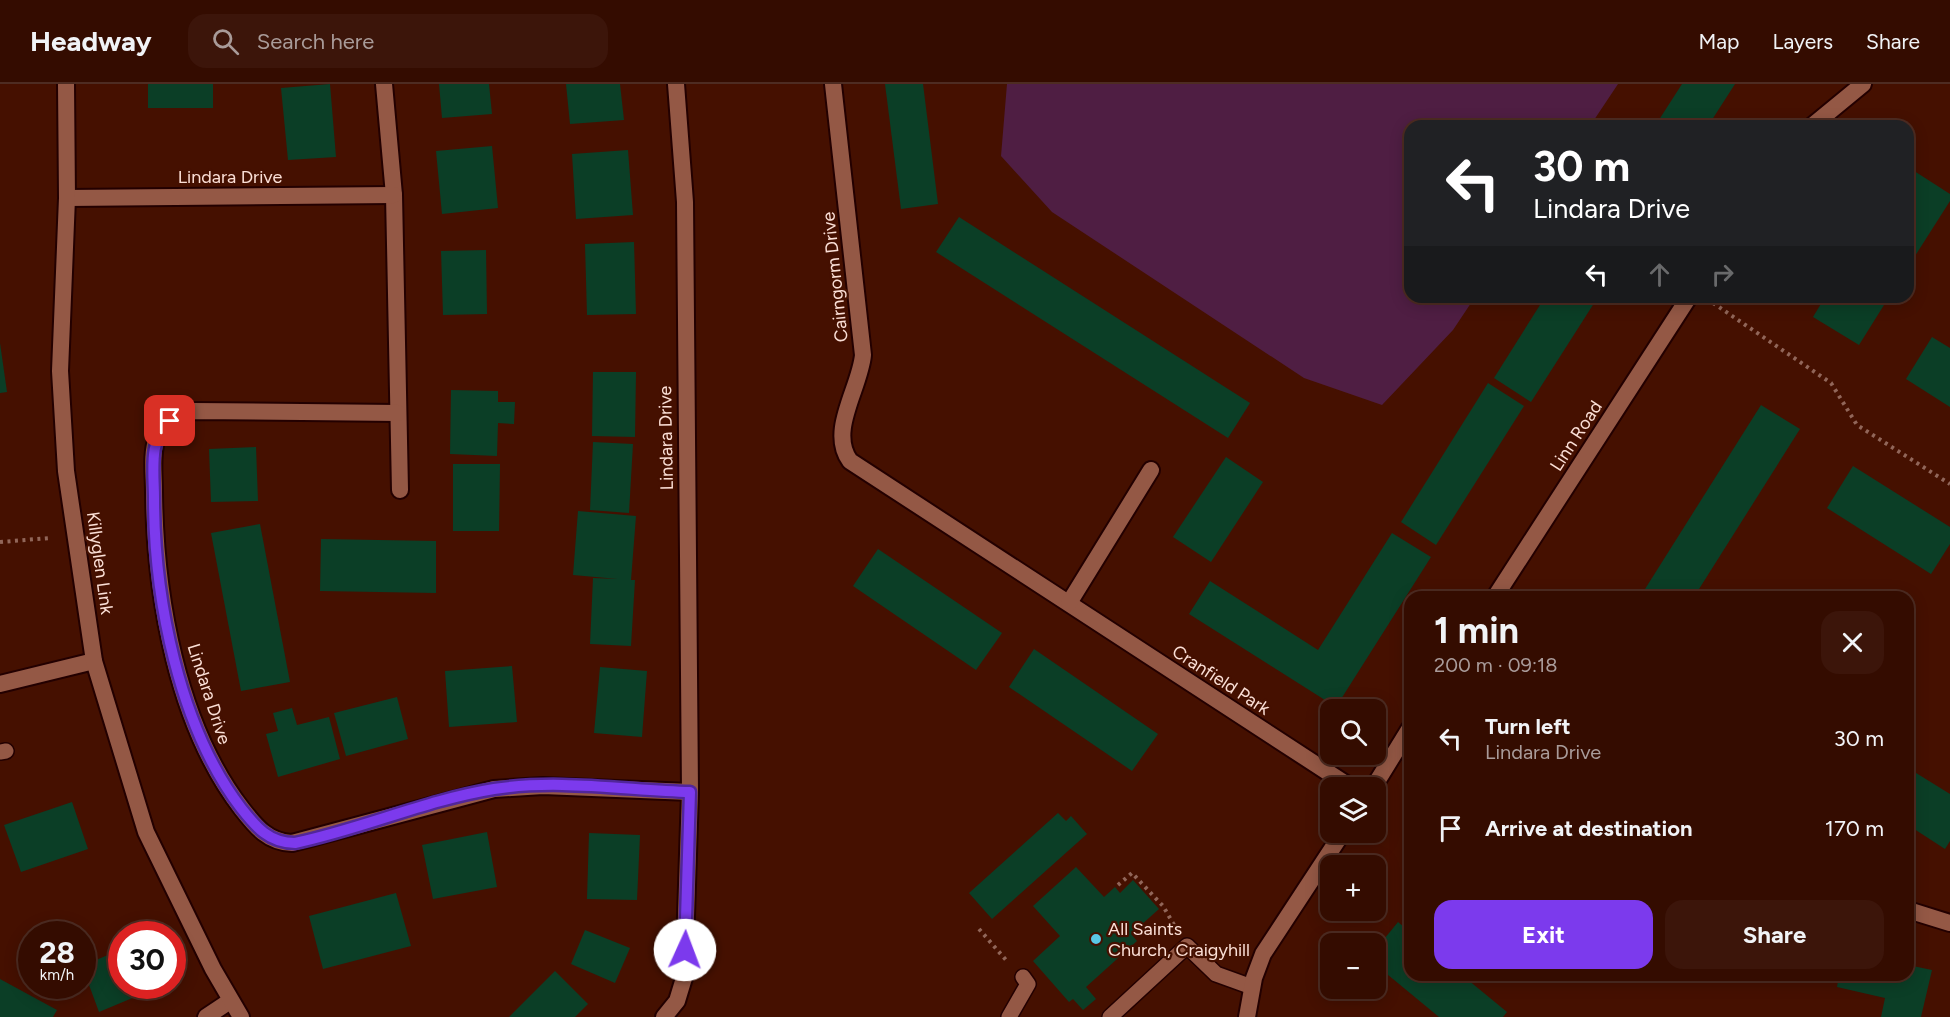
<!DOCTYPE html>
<html lang="en">
<head>
<meta charset="utf-8">
<style>
  body { margin:0; font-family:Figtree,sans-serif; background:#3c150a; color:#f1f3f6; height:100vh; display:flex; flex-direction:column; font-size:22px; white-space:nowrap }
  * { box-sizing:border-box; margin:0 }
  p { font-size:20px; color:#a99b99 }
  .icon { flex:none; width:33px; height:33px; fill:none; stroke:currentColor; stroke-width:2; stroke-linecap:round; stroke-linejoin:round }
  .map { position:relative; flex:1; overflow:hidden }
  .details { position:absolute; left:1404px; top:507px; width:510px; height:390px; display:flex; flex-direction:column; background:#340c00; border-radius:18px; box-shadow:0 3px 15px #0003,0 0 0 2px #4e2c22 }
  .details>* { flex:none }
  .hud { position:absolute; left:1404px; top:36px; width:510px; height:183px; border-radius:18px; box-shadow:0 3px 15px #0003,0 0 0 2px #4e2c22; background:#202124; color:#fff; overflow:hidden }
  .buttons { position:absolute; left:1320px; top:615px; display:grid; gap:12px }
  .buttons a { display:grid; place-items:center; width:66px; height:66px; border-radius:12px; background:#340c00; box-shadow:0 3px 15px #0003,0 0 0 2px #4e2c22; font-size:30px }
  .speed { position:absolute; left:18px; top:837px; display:flex; gap:12px; font-size:30px; font-weight:700; text-align:center }
  .speed>* { display:grid; place-content:center; width:78px; height:78px; border-radius:50%; background:#340c00; box-shadow:0 3px 15px #0003,0 0 0 2px #4e2c22; line-height:1 }
  .speed small { font-size:15px; font-weight:400 }
  .speed .limit { border:9px solid #d22; background:#fff; color:#111 }
  .pin { position:absolute; display:grid; place-items:center; width:51px; height:51px; color:#fff; margin:-26px; border-radius:12px; box-shadow:0 3px 9px #0006 }
  .me { position:absolute; width:66px; margin:-33px; rotate:2deg; stroke-linejoin:round; filter:drop-shadow(0 0 4px #0008) }
  .turn { display:flex; align-items:center; gap:21px; height:126px; padding:0 30px; font-size:27px }
  .turn .icon { width:78px; height:78px; stroke-width:2.5 }
  .turn b { display:block; font-size:42px; line-height:51px }
  .lanes { display:flex; align-items:center; height:57px; padding:0 30px; background:#0003; justify-content:center; gap:30px; direction:ltr }
  .lanes .off { opacity:.35 }
  .round { display:grid; place-items:center; flex:none; width:63px; height:63px; border-radius:18px; background:#3c150a }
  .headline { display:flex; align-items:center; justify-content:space-between; height:102px; padding:0 30px }
  h1 { font-size:36px; font-weight:700; line-height:45px }
  .primary-button { display:flex; gap:12px; margin-top:auto; padding:12px 30px }
  .primary-button a { flex:1; height:69px; border-radius:18px; background:#7c3aed; color:#fff; font-size:24px; font-weight:700; line-height:69px; text-align:center }
  .primary-button a+a { background:#3c150a; color:#f1f3f6 }
  ul { padding:0; list-style:none }
  li { display:flex; align-items:center; gap:18px; height:90px; padding:0 30px }
  li div { flex:1 }
  li b { display:block; font-size:22px }
  li em { font-style:normal }
  header { display:flex; align-items:center; gap:36px; box-sizing:border-box; height:84px; padding:0 30px; background:#340c00; border-bottom:2px solid #4e2c22 }
  header strong { font-size:28px }
  nav { display:flex; gap:33px; margin-inline-start:auto; font-size:21px }
  .search { width:420px; height:54px; background:#3c150a; display:flex; align-items:center; gap:15px; box-sizing:border-box; padding:0 21px; border-radius:18px; color:#a99b99; font-size:22px }
  .map>svg:first-child { display:block }
  .green { fill:#4f1e43 }
  .building { fill:#0b3e26 }
  .lines { fill:none; stroke-linecap:round; stroke-linejoin:round }
  .service-casing { stroke:#230000; stroke-width:18 }
  .minor-casing { stroke:#230000; stroke-width:20 }
  .tertiary-casing { stroke:#230000; stroke-width:20 }
  .path { stroke:#916659; stroke-width:4; stroke-dasharray:3 4.5; stroke-linecap:butt }
  .service { stroke:#945845; stroke-width:15 }
  .minor { stroke:#945845; stroke-width:16 }
  .tertiary { stroke:#945845; stroke-width:16 }
  .route-casing { stroke:#51269a; stroke-width:15 }
  .route { stroke:#7c3aed; stroke-width:10 }
  .poi-dot { fill:#5ac8e5; stroke:#451000; stroke-width:2 }
  .labels { text-anchor:middle; dominant-baseline:central; stroke-width:4.5; stroke-linejoin:round; paint-order:stroke }
  .street-label { font-size:18px; fill:#fbdfd6; stroke:#451000 }
  .poi-label { font-size:18px; fill:#fbdfd6; stroke:#451000; text-anchor:start }
</style>
</head>
<body>
<header>
<strong>Headway</strong>
<div class="search"><svg class="icon" aria-label="search" viewBox="0 0 24 24"><circle cx="10" cy="10" r="6"/><path d="M15 15l6 6"/></svg>Search here</div>
<nav><a>Map</a><a>Layers</a><a>Share</a></nav>
</header>
<div class="map">
<svg width="1950" height="933" viewBox="0 0 1950 933">
  <rect width="100%" height="100%" fill="#451000"/>
  <path class="green" d="M1007,0H1618L1590,42H1410V213H1475L1453,246L1382,321L1304,294L1052,128L1001,72Z"/>
  <g class="building">
    <rect x="148" y="0" width="65" height="24"/>
    <path d="M330,0L336,73L288,76L281,4Z"/>
    <path d="M439,0H489L492,30L442,34Z"/>
    <path d="M566,0H620L624,36L570,40Z"/>
    <path d="M885,0H923L938,120L901,125Z"/>
    <path d="M1682,0H1735L1708,42H1655Z"/>
    <path d="M492,62L498,124L442,130L436,67Z"/>
    <path d="M628,66L633,131L576,135L572,70Z"/>
    <path d="M1908,83L1950,110V117L1908,183Z"/>
    <path d="M959,133L1250,319L1228,354L936,168Z"/>
    <path d="M634,158L636,230L587,231L585,160Z"/>
    <path d="M486,166L487,230L443,231L441,167Z"/>
    <path d="M1545,213H1598L1531,318L1494,294Z"/>
    <path d="M1825,213H1889L1859,261L1813,233Z"/>
    <path d="M1932,253L1950,264V323L1906,295Z"/>
    <path d="M0,259L7,308L0,309Z"/>
    <path d="M593,288H636L635,353L592,352Z"/>
    <path d="M1488,299L1524,322L1436,461L1401,438Z"/>
    <path d="M451,306L498,307V318H515L514,340L498,339L497,372L450,370Z"/>
    <path d="M1761,321L1800,345L1694,513H1640Z"/>
    <path d="M593,358L633,360L629,429L590,426Z"/>
    <path d="M256,363L258,417L211,418L209,365Z"/>
    <path d="M1226,373L1263,398L1211,478L1173,453Z"/>
    <path d="M453,380H500L499,447H453Z"/>
    <path d="M1853,382L1950,443V460L1931,490L1827,424Z"/>
    <path d="M578,427L636,432L631,496H635L631,562L590,560L593,494L618,495L573,491Z"/>
    <path d="M260,440L290,598L241,607L211,449Z"/>
    <path d="M1392,449L1431,473L1336,623L1189,530L1210,497L1318,566Z"/>
    <path d="M321,455L436,457V509L320,507Z"/>
    <path d="M878,465L1002,549L976,586L853,502Z"/>
    <path d="M1034,565L1158,650L1132,687L1009,603Z"/>
    <path d="M512,582L517,638L449,643L445,587Z"/>
    <path d="M600,583L647,587L642,653L594,649Z"/>
    <path d="M397,613L408,655L346,672L334,629Z"/>
    <path d="M292,624L297,641L329,633L340,675L278,693L266,650L278,647L273,629Z"/>
    <path d="M1908,684L1950,710V757L1945,765L1908,741Z"/>
    <path d="M72,718L88,765L21,788L4,741Z"/>
    <path d="M1058,729L1066,737L1071,732L1087,750L992,835L969,809Z"/>
    <path d="M487,748L497,803L433,815L422,761Z"/>
    <path d="M589,749L640,751L637,816L587,815Z"/>
    <path d="M1076,783L1104,813L1115,803L1120,809L1133,796L1159,825L1131,850L1137,857L1086,903L1096,915L1083,926L1073,915L1069,918L1033,877L1060,852L1033,822Z"/>
    <path d="M396,809L411,862L323,885L309,832Z"/>
    <path d="M1398,838L1410,848V891H1462L1507,928L1503,933H1439L1376,881V865Z"/>
    <path d="M585,846L630,864L615,899L571,880Z"/>
    <path d="M122,865V902H138L142,910L99,928L82,882Z"/>
    <path d="M1908,881L1932,886L1921,933H1881L1885,914L1837,903L1839,891H1908Z"/>
    <path d="M555,887L588,920L575,933H509Z"/>
    <path d="M0,895L57,926L53,933H0Z"/>
  </g>
  <g class="lines">
    <defs>
      <g id="service">
        <path d="M0,668L6,667"/>
        <path d="M1009,933L1028,900L1023,893"/>
        <path d="M1110,933L1187,862L1216,890L1252,903"/>
      </g>
      <g id="minor">
        <path d="M384,0L394,111L400,406"/>
        <path d="M833,0L863,271C860,304 828,347 850,377L1352,704"/>
        <path d="M1812,42L1863,0"/>
        <path d="M67,114L394,111"/>
        <path d="M398,329L192,327C177,331 163,338 157,354C151,369 154,391 154,408C155,512 177,641 242,725C256,743 268,758 292,759L494,705L543,702L690,708"/>
        <path d="M1495,513L1689,213"/>
        <path d="M1069,519L1151,386"/>
        <path d="M0,600L94,577"/>
        <path d="M1373,704L1410,644"/>
        <path d="M1908,826L1950,839"/>
        <path d="M206,933L230,917"/>
        <path d="M664,933L677,917L684,894L690,708L685,118L676,0"/>
        <path d="M1247,933L1254,894L1263,870L1343,748"/>
      </g>
      <path id="tertiary" d="M66,0L67,114L60,287L66,387L94,577L146,748L213,885L241,933"/>
    </defs>
    <use href="#service" class="service-casing"/>
    <use href="#minor" class="minor-casing"/>
    <use href="#tertiary" class="tertiary-casing"/>
    <g class="path">
      <path d="M1713,219L1831,299L1857,341L1950,400"/>
      <path d="M0,458L50,454"/>
      <path d="M1118,801L1132,789L1163,822L1174,841"/>
      <path d="M979,845L1006,876"/>
    </g>
    <use href="#service" class="service"/>
    <use href="#minor" class="minor"/>
    <use href="#tertiary" class="tertiary"/>
  </g>
  <g class="lines">
    <defs>
      <path id="route" d="M170,337C148,355 154,388 154,414C154,514 179,643 241,724C256,743 269,759 295,759C362,745 426,716 494,705C557,695 626,706 690,708L685,866"/>
    </defs>
    <use href="#route" class="route-casing"/>
    <use href="#route" class="route"/>
  </g>
  <circle class="poi-dot" cx="1096" cy="855" r="6"/>
  <g class="labels">
    <g class="street-label">
      <text x="230" y="93">Lindara Drive</text>
      <text transform="translate(835 193) rotate(-96)">Cairngorm Drive</text>
      <text transform="translate(1576 352) rotate(-57)">Linn Road</text>
      <text transform="translate(666 354) rotate(-91)">Lindara Drive</text>
      <text transform="translate(100 479) rotate(82)">Killyglen Link</text>
      <text transform="translate(1221 596) rotate(33)">Cranfield Park</text>
      <text transform="translate(209 610) rotate(72)">Lindara Drive</text>
    </g>
    <g class="poi-label">
      <text x="1108" y="845">All Saints<tspan x="1108" dy="21">Church, Craigyhill</tspan></text>
    </g>
  </g>
</svg>
<div class="buttons">
<a><svg class="icon" aria-label="search" viewBox="0 0 24 24"><circle cx="10" cy="10" r="6"/><path d="M15 15l6 6"/></svg></a>
<a><svg class="icon" aria-label="layers" viewBox="0 0 24 24"><path d="M12 4l9 5-9 5-9-5zM3 14l9 5 9-5"/></svg></a>
<a>+</a>
<a>−</a>
</div>
<div class="speed"><div>28<small>km/h</small></div><div class="limit">30</div></div>
<div class="pin" style="left:170px;top:337px;background:#d93025"><svg class="icon" aria-label="arrive" viewBox="0 0 24 24"><path d="M6 21V4h12l-3 4 3 4H6"/></svg></div>
<svg class="me" style="left:685px;top:866px" viewBox="-20 -20 40 40"><circle r="19" fill="#fff"/><path d="M0-13L10 11 0 6-10 11z" fill="#7c3aed"/></svg>
<div class="hud">
<div class="turn"><svg class="icon" aria-label="left" viewBox="0 0 24 24"><path d="M17 20v-9H6M10 6l-5 5 5 5"/></svg><div><b>30 m</b>Lindara Drive</div></div>
<div class="lanes"><svg class="icon" aria-label="left" viewBox="0 0 24 24"><path d="M17 20v-9H6M10 6l-5 5 5 5"/></svg><svg class="icon off" aria-label="ahead" viewBox="0 0 24 24"><path d="M12 20V5M6 11l6-6 6 6"/></svg><svg class="icon off" aria-label="right" viewBox="0 0 24 24"><path d="M7 20v-9h11M14 6l5 5-5 5"/></svg></div>
</div>
<section class="details">
<div class="headline"><div><h1>1 min</h1><p>200 m · 09:18</p></div><a class="round"><svg class="icon" aria-label="close" viewBox="0 0 24 24"><path d="M6 6l12 12M18 6L6 18"/></svg></a></div>
<ul>
<li><svg class="icon" aria-label="left" viewBox="0 0 24 24"><path d="M17 20v-9H6M10 6l-5 5 5 5"/></svg><div><b>Turn left</b><p>Lindara Drive</p></div><em>30 m</em></li>
<li><svg class="icon" aria-label="arrive" viewBox="0 0 24 24"><path d="M6 21V4h12l-3 4 3 4H6"/></svg><div><b>Arrive at destination</b></div><em>170 m</em></li>
</ul>
<div class="primary-button"><a>Exit</a><a>Share</a></div>
</section>
</div>
</body>
</html>
